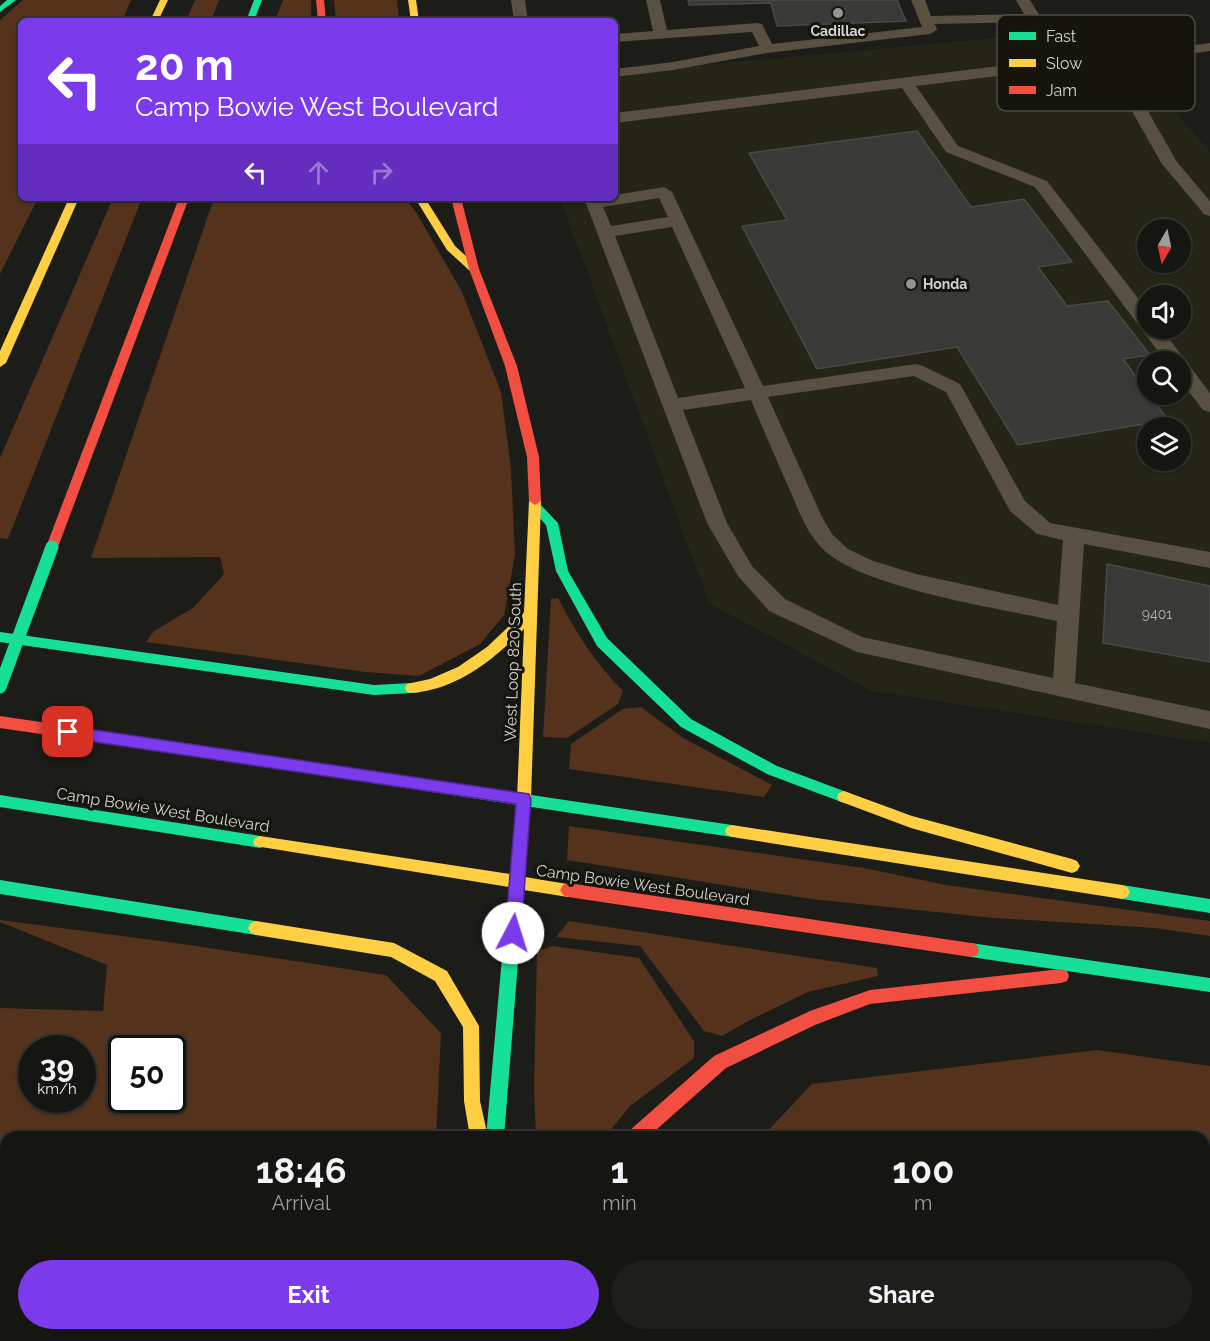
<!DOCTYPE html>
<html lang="en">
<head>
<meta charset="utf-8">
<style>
  body { margin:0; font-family:Raleway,sans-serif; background:#1e1e1b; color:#f1f3f6; height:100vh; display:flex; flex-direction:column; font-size:22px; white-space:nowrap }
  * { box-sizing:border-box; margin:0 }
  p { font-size:20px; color:#9d9f9f }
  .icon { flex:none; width:33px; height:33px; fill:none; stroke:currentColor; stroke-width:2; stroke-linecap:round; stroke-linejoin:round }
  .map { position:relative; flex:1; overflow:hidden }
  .panel { position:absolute; left:0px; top:1131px; width:1210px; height:210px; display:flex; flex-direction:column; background:#151512; border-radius:18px 18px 0 0; box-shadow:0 2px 4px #0004,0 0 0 2px #343432 }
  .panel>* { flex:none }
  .hud { position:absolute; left:18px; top:18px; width:600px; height:183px; border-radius:9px; box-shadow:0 2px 4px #0004,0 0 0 2px #343432; background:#7c3aed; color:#fff; overflow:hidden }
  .needle { width:39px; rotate:189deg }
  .buttons { position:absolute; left:1137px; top:219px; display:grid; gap:12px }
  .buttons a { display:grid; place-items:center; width:54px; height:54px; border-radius:50%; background:#151512; box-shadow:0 2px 4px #0004,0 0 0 2px #343432; font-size:30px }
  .speed { position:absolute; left:18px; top:1035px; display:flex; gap:12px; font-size:30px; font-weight:700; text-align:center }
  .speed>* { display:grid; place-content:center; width:78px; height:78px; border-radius:50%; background:#151512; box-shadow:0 2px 4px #0004,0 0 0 2px #343432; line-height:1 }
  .speed small { font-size:15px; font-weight:400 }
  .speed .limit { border:3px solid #111; border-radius:9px; background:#fff; color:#111 }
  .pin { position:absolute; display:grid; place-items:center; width:51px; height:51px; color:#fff; margin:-26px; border-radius:12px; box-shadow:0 3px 9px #0006 }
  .me { position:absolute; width:66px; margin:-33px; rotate:5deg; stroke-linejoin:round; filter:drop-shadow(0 0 4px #0008) }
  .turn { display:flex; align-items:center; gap:21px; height:126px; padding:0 18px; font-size:27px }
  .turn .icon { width:78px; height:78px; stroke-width:2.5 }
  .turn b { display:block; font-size:42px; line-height:51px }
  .lanes { display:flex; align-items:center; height:57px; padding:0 18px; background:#0003; justify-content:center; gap:30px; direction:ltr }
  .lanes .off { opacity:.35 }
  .eta { display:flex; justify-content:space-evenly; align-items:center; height:102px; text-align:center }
  .eta b { font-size:36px; font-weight:700; line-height:42px }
  .action { display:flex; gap:12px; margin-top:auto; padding:12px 18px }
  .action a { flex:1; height:69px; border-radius:36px; background:#7c3aed; color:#fff; font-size:24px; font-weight:700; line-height:69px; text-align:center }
  .action a+a { background:#1e1e1b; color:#f1f3f6 }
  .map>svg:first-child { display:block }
  .built { fill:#242417; fill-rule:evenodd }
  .green { fill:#54321b; fill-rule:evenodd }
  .building { fill:#393a37; stroke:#494946; stroke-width:1.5 }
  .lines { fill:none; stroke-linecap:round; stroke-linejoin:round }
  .lane { fill:#585040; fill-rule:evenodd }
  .fast { fill:#16e098; fill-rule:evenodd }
  .slow { fill:#ffcf43; fill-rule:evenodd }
  .jam { fill:#f24e42; fill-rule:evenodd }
  .fast-bridge { stroke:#16e098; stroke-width:13 }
  .route { fill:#7c3aed; stroke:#51269a; stroke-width:1.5 }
  .poi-dot { fill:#94948f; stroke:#15150e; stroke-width:2 }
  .labels { text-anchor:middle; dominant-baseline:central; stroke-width:6; stroke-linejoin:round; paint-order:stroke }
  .far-poi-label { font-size:14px; font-weight:bold; fill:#d4d4cf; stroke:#15150e }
  .number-label { font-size:14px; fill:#adaea9 }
  .street-label { font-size:16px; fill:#d4d4cf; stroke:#15150e }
  .key { fill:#15150e; stroke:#4e4e48; stroke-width:1.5 }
  .key-label { font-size:16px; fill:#d4d4cf }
</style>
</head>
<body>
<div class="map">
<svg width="1210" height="1341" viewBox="0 0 1210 1341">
  <rect width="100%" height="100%" fill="#1c1c18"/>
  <path class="built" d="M1103,28L1210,152V743L871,691L709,603L560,198H615V73ZM1148,230H1180V262H1148ZM1148,296H1180V328H1148ZM1148,362H1180V394H1148ZM1148,428H1180V460H1148Z"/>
  <g class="green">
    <path d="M23,0H131L122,21H21V198H38L0,274V20Z"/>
    <path d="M195,0H219L211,21H186Z"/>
    <path d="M283,0H311V21H275Z"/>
    <path d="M334,0H397L399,21H336Z"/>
    <path d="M113,198H142L8,539L0,538V458Z"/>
    <path d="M214,198H405L416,212L462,292L501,392L511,469L515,555L504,615L480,644L419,676L365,672L146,642L154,631L193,608L224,574L220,557L91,558Z"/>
    <path d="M558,598C576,633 595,663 623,691L618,704L567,738L543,737L551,599Z"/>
    <path d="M641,707L683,738L772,785L764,797L569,769L571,744L623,709Z"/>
    <path d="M569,826L864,868L946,885L1210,921V936L1155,928L994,918L811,899L567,860Z"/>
    <path d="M0,920L183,944L386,975L441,1033L436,1137H6V1335H416L415,1341H0V1008L103,1011L107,965L0,922ZM82,1048V1100H32V1048ZM122,1048H172V1100H122Z"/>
    <path d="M569,921L877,968L878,976L808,992L750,1020L722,1036L704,1031L640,946L556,937Z"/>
    <path d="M553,946L639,958L694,1041V1058L630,1106L605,1137H536L534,1087L537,951Z"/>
    <path d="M1097,1050L1210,1066V1341H587L588,1335H1204V1137H762L812,1084Z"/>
  </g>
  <g class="building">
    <path d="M688,0H897L906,21L777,26L771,3L689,5Z"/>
    <path d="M917,131L971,207L1024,199L1072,262L1038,267L1067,306L1108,301L1150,355L1123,359L1168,420L1018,445L957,347L817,369L742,226L787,220L749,153Z"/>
    <path d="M1107,564L1210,586V662L1103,643Z"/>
  </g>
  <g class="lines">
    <g class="lane">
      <path d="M511,0H525L528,21H514Z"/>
      <path d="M646,0H660L667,30L757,23L762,24L772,44L922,27L911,0H925L931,16L1024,14L1016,0H1030L1056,42L1063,49L1091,54L1093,57L1091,60L1056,69L916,86L958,146L1047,181L1148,311V328H1161L1210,393V412L1203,410L1180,380V362H1166L1035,187L946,152L902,88L615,123V113L1066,58C1045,54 1040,39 1029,22L935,24L937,30L930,34L767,53L673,70L615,77V69L673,62L759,46L752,32L615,42V34L653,31Z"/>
      <path d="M1210,43V51L1127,62L1145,106L1177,162L1210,201V216L1204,214L1162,164L1129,106L1111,59L1118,55Z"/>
      <path d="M664,187L672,192L763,386L916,364L923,366L960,384L1025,501L1050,523L1210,552V568L1084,544L1075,683L1210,711V729L857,652L769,611L738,576L707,523L584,198H615V195ZM659,198L668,217L611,226L603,207ZM672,227L745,388L678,398L615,236ZM914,376L946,392L1010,511L1037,534L1063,540L1058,605L916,574L873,561L848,549L832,534L822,517L768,397ZM751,400C763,429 776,459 789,488C797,507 805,529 819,545C856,588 999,608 1057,621L1053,678L862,637L785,599L752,566L727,523L683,410Z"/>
    </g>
    <g class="fast">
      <path d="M7,0H16L0,12V6Z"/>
      <path d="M254,0H262L254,21H246Z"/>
      <path d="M535,502L539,503L558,523L568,571L607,638L691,719L777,766L849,793L851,797L849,801L844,803L767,774L681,727L597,646L556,571L546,525L529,506Z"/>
      <path d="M0,632L374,685L412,683L417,684L419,688L417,692L412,693L374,695L0,642Z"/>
      <path d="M265,755L732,825L737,827L739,831L737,835L732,837L265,767L260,765L258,761L260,757Z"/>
      <path d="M0,795L260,836L265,838L267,842L265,846L260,848L0,807Z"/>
      <path d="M0,880L256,921L261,923L264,928L261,933L256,935L0,894Z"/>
      <path d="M1122,885L1210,899V913L1122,899L1117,897L1114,892L1117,887Z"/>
      <path d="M513,917L518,919L521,924L504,1137H486L505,924L508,919Z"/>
      <path d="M971,943L1210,978V992L971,957L965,955L963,950L965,945Z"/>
    </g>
    <g class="slow">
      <path d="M160,0H168L158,21H150Z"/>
      <path d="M408,0H416L419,21H411Z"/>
      <path d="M69,198H79L6,363L0,367V351Z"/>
      <path d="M415,198H425L455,246L478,267V271H470L447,250Z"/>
      <path d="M535,497L541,501L531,799L525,877L573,885L576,890L573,895L568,897L524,890L521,924L518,929L513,931L508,929L505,924L509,887L255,846L253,842L255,838L260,836L510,874L517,799L524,629C496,657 465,683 426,691C419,692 414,694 407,692L405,688L407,684L430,679L458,667L487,647L524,612L529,501Z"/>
      <path d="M844,791L912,816L1072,859L1077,861L1080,866L1077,871L1072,873L911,828L839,801L837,797L839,793Z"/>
      <path d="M732,825L1122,885L1127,887L1130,892L1127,897L1122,899L732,837L727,835L725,831L727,827Z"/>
      <path d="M256,921L394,943L447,971L479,1026L480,1101L488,1137H470L464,1101L463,1027L435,981L391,957L256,935L251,933L248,928L251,923Z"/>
    </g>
    <g class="jam">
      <path d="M316,0H324L326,21H318Z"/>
      <path d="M179,198H189L58,547L56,550H48L46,547Z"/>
      <path d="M451,198H461L479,269L517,366L539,457L541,501L535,505L529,501L527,457L505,366L469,269Z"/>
      <path d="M0,716L265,755L270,757L272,761L270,765L265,767L0,728Z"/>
      <path d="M568,883L971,943L977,945L979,950L977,955L971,957L568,897L563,895L560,890L563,885Z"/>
      <path d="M1061,969L1067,971L1069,976L1067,981L1061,983L870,1004L815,1025L726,1068L648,1137H626L629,1131L714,1056L810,1011L870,990Z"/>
      <path d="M488,1335H508L506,1341H486Z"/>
    </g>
    <path class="fast-bridge" d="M0,687L52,547"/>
  </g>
  <path class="route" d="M68,726L529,794L531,799L521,933L519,938L513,940L507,938L505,933L516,804L68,738L63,736L61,732L63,728Z"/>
  <g class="poi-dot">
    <circle cx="838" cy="13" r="6"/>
    <circle cx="911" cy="284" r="6"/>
  </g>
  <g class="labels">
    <g class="far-poi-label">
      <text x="838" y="31">Cadillac</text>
      <text x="923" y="284" text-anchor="start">Honda</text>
    </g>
    <g class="number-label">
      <text x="1157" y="614">9401</text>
    </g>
    <g class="street-label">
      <text transform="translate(513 662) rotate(-88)">West Loop 820 South</text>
      <text transform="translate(163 810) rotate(9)">Camp Bowie West Boulevard</text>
      <text transform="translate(643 885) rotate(8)">Camp Bowie West Boulevard</text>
    </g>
  </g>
  <rect x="997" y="15" width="198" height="96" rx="9" class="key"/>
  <rect x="1009" y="32" width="27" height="8" fill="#16e098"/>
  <rect x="1009" y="59" width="27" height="8" fill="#ffcf43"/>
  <rect x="1009" y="86" width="27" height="8" fill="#f24e42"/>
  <g class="key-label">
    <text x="1046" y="42">Fast</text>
    <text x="1046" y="69">Slow</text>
    <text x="1046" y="96">Jam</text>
  </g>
</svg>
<div class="buttons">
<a><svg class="needle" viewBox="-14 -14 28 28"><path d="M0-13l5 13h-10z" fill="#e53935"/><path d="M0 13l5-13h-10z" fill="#9d9f9f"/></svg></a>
<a><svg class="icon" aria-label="sound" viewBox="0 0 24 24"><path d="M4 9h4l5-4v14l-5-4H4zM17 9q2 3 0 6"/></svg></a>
<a><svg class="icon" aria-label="search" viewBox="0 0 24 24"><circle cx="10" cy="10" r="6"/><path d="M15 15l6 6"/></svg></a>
<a><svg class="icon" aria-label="layers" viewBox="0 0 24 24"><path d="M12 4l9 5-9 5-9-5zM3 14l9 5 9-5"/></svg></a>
</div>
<div class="speed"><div>39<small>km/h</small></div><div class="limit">50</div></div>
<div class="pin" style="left:68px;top:732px;background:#d93025"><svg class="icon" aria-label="arrive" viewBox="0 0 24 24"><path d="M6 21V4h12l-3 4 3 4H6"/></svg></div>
<svg class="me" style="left:513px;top:933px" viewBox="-20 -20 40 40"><circle r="19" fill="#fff"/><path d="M0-13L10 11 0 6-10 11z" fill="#7c3aed"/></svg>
<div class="hud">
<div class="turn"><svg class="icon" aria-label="left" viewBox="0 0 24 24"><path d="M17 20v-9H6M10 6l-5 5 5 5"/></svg><div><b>20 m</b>Camp Bowie West Boulevard</div></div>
<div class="lanes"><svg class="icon" aria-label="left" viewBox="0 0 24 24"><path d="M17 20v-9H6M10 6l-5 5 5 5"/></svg><svg class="icon off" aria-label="ahead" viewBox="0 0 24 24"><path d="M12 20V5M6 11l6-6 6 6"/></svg><svg class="icon off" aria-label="right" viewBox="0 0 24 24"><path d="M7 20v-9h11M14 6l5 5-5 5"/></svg></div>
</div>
<section class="panel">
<div class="eta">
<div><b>18:46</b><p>Arrival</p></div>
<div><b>1</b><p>min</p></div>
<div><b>100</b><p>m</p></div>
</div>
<div class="action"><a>Exit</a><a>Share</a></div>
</section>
</div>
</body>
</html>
